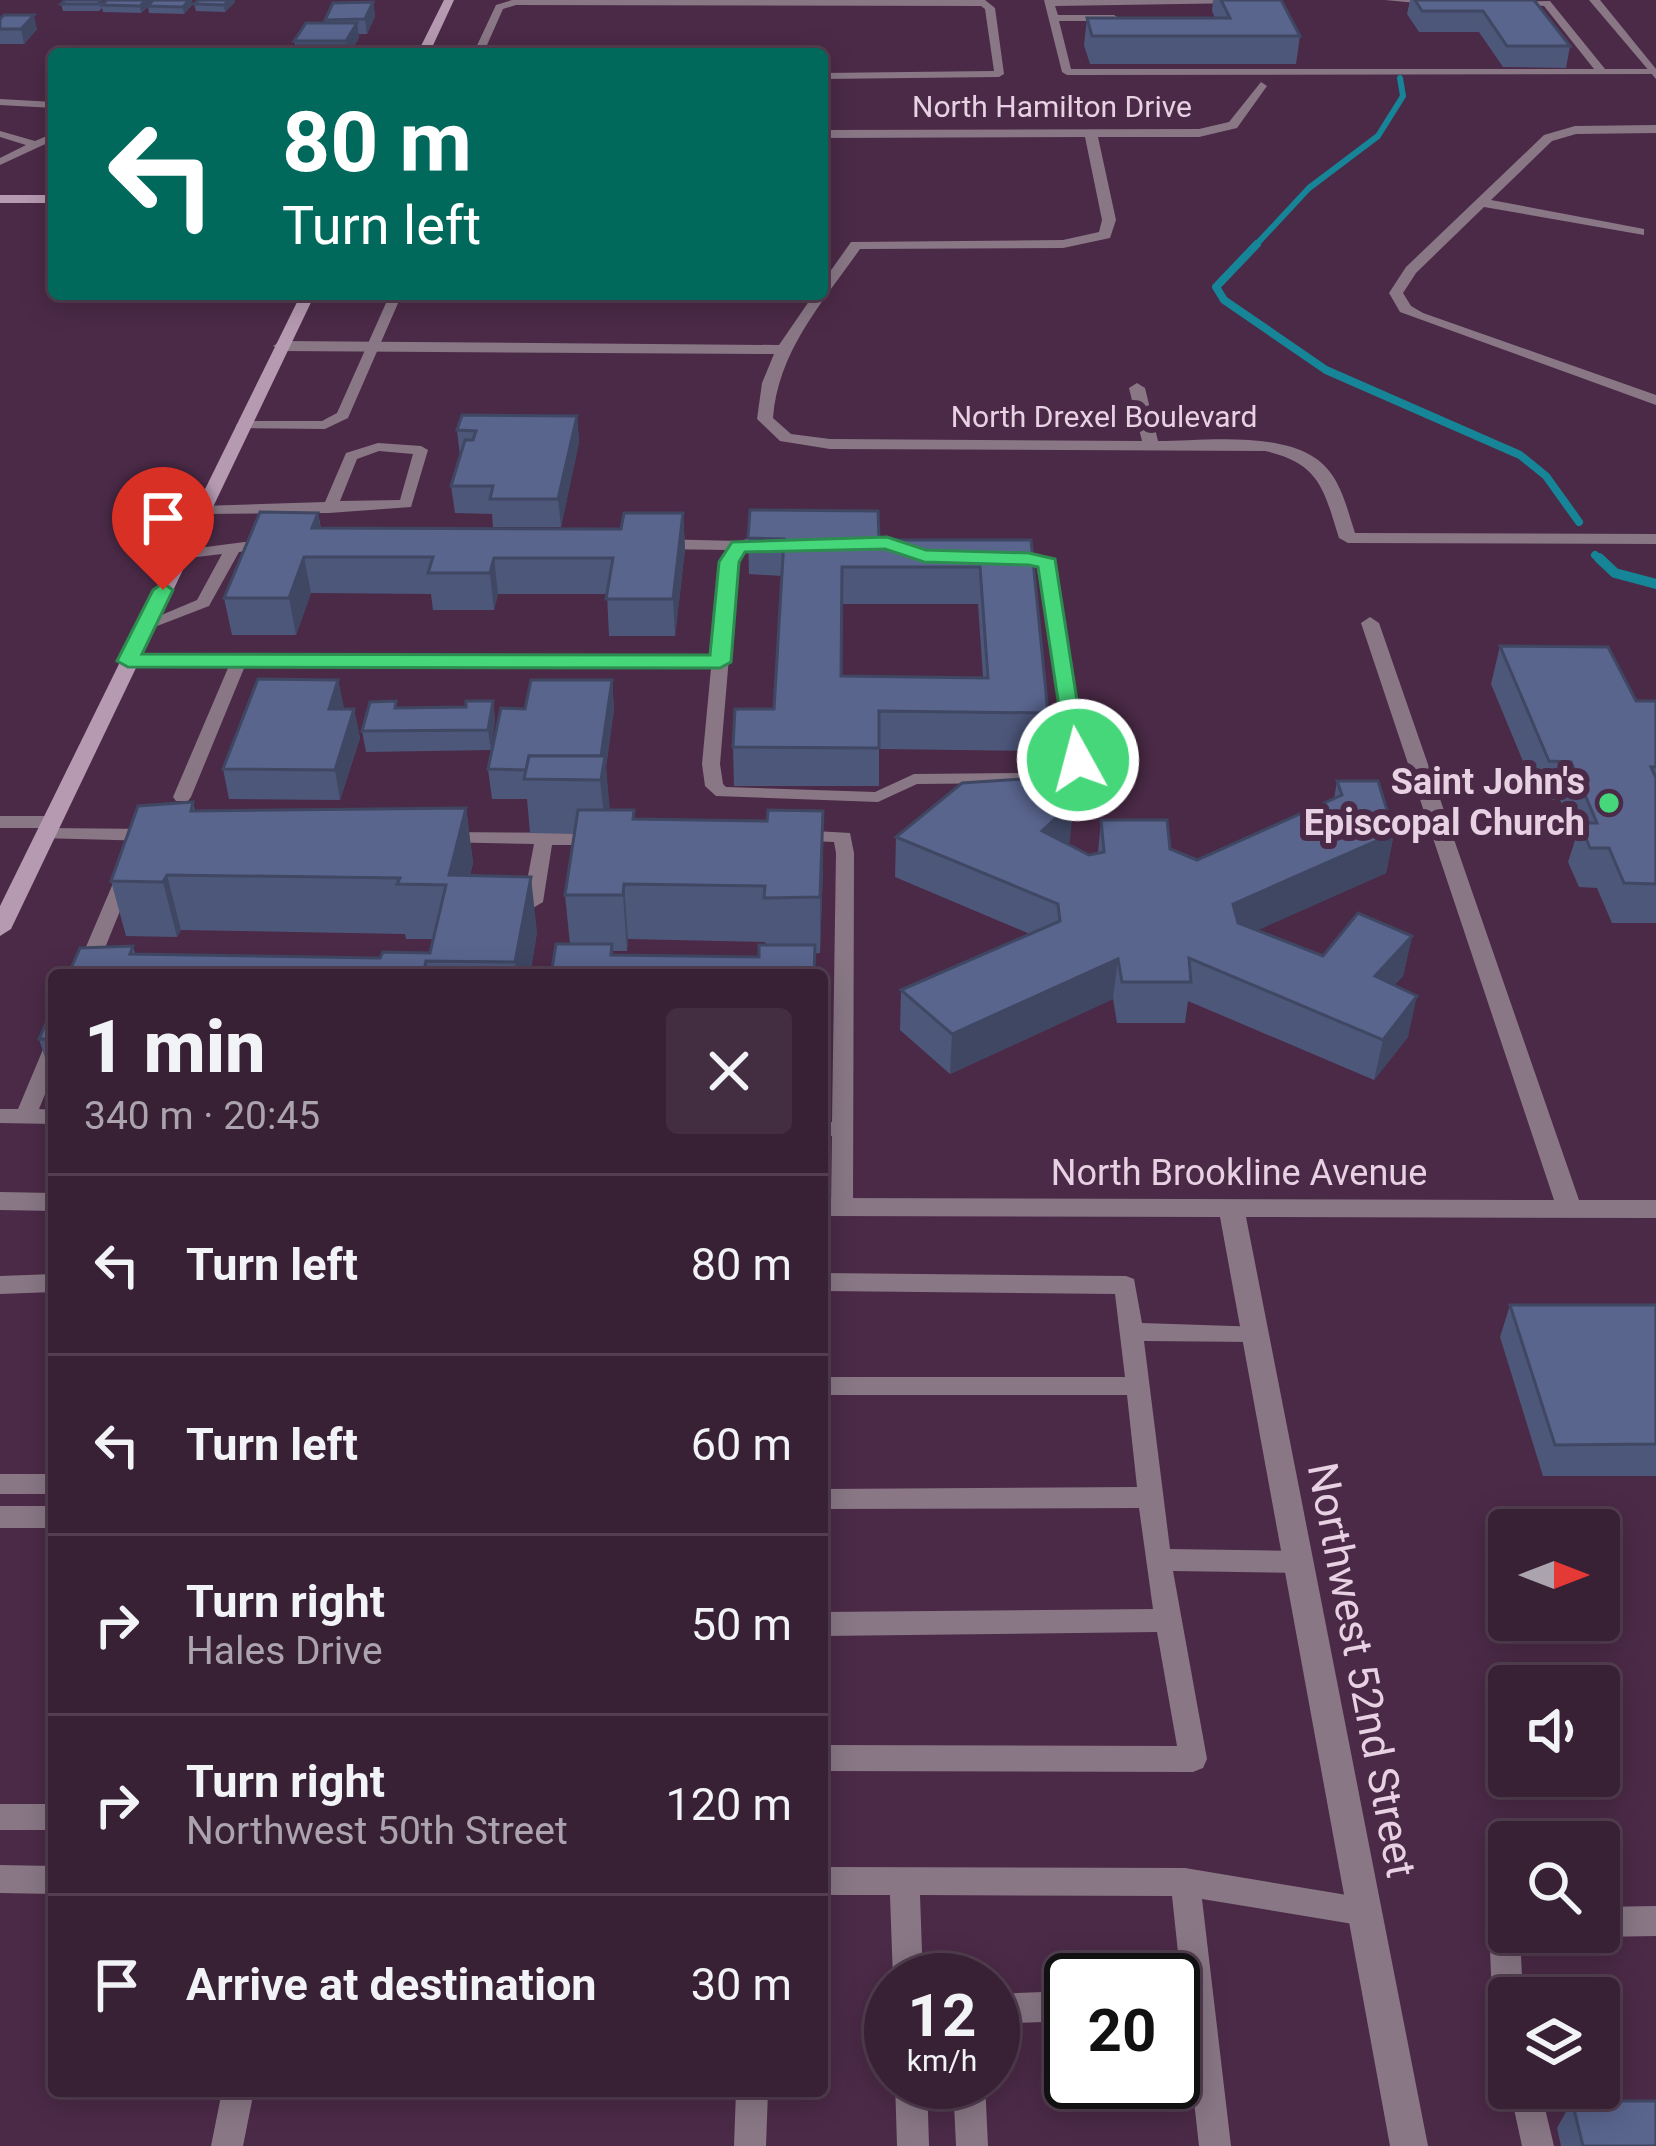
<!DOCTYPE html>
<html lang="en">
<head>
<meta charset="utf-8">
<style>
  body { margin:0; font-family:Roboto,sans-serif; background:#432d41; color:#f1f3f6; height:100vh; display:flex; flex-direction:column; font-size:45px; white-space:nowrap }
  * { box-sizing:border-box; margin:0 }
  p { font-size:39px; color:#aba3ad }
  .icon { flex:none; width:66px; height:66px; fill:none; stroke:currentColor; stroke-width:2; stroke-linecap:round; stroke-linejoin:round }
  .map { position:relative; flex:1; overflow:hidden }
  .drawer { position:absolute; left:48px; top:969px; width:780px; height:1128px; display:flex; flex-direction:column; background:#382035; border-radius:12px; box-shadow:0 6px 30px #0003,0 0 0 3px #523e50 }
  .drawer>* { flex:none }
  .hud { position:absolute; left:48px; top:48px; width:780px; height:252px; border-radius:12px; box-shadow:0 6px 30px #0003,0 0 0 3px #523e50; background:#00695c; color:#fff; overflow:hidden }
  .needle { width:78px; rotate:90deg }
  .fabs { position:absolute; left:1488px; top:1509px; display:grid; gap:24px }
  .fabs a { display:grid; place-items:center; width:132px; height:132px; border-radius:12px; background:#382035; box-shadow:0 6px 30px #0003,0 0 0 3px #523e50; font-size:60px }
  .speed { position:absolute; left:864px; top:1953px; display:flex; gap:24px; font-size:60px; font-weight:700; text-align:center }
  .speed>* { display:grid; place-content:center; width:156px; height:156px; border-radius:50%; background:#382035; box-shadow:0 6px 30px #0003,0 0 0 3px #523e50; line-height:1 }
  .speed small { font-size:30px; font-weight:400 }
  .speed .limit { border:6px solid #111; border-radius:18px; background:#fff; color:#111 }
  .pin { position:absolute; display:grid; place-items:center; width:102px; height:102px; color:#fff; margin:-123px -51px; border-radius:50% 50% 50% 0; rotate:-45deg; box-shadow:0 0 12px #0007 }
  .pin .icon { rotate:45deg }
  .me { position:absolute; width:132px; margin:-66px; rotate:353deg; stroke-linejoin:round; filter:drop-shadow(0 0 9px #0008) }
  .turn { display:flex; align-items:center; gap:42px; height:252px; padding:0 36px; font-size:54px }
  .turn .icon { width:156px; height:156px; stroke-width:2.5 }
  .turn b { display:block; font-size:84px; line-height:102px }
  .round { display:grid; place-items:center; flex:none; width:126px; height:126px; border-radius:12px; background:#432d41 }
  .headline { display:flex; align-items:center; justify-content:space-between; height:204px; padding:0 36px }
  h1 { font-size:72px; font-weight:800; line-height:90px }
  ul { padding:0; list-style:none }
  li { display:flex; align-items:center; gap:36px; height:180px; padding:0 36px; border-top:3px solid #523e50 }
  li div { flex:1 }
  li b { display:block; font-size:45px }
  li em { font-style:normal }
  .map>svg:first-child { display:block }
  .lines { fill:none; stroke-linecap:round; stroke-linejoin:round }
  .stream-far2 { stroke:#158597; stroke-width:6 }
  .stream-far1 { stroke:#158597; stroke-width:8 }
  .stream { stroke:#158597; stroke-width:10 }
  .lane { fill:#897786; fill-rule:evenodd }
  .street { fill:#897786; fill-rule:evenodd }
  .secondary { fill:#b69ab1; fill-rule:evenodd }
  .wall { fill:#4d577a; fill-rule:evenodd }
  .shaded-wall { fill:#3f4763 }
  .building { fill:#5a658e; stroke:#3f4763; stroke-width:3; fill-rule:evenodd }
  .route { fill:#45d77a; stroke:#2d8c4f; stroke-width:3 }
  .poi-dot { fill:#45d77a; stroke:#4b2a47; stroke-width:4.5 }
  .labels { text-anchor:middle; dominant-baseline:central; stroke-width:12; stroke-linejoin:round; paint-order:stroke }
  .far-street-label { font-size:30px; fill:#e7d1e3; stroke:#4b2a47 }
  .poi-label { font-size:36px; font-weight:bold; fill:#e7d1e3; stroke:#4b2a47; text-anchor:end }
  .street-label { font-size:36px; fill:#e7d1e3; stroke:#4b2a47 }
  .near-street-label { font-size:42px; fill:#e7d1e3; stroke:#4b2a47 }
</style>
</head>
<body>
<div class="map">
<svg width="1656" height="2146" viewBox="0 0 1656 2146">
  <rect width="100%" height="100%" fill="#4b2a47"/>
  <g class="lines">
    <path class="stream-far2" d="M1254,247L1309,188L1378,136L1403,96L1400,78"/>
    <g class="stream-far1">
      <path d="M1257,244L1216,287L1224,300L1326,370L1520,455L1546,476L1579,522"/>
      <path d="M1595,555L1602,561"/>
    </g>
    <path class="stream" d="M1599,558L1615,573L1656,584"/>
    <g class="lane">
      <path d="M512,0H985L995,8L1004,74L999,77L822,79V73L994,71L985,9L981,6L516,5L503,9L483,54H473L496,5Z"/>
      <path d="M1044,0H1249L1244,3L1055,6L1058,15H1114L1119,18L1114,21H1059L1071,69H1594L1544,6L1505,2L1550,1L1605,69H1653L1656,74L1067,75L1062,72Z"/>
      <path d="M1385,0H1440L1442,2L1437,5Z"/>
      <path d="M0,99L54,102V108L0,105Z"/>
      <path d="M0,131L35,141L54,133V140L0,165V158L26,145L0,137Z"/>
      <path d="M390,294H402L348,418L325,429L238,428L236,425L243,421H322L337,413Z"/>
      <path d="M378,443L421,446L428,450L411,507L329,513L202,514L195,510L202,506L325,502L346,453ZM379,451L413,454L400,500L340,501L357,459Z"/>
      <path d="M275,538L283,543L280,546L239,552L209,606L152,628L146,630L138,625L197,600L222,554L180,559L175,557V551Z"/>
      <path d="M751,538H888L926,551L1053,560L1087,760L1062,776L1019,783L917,784L878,802L716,796L705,786L702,764L721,562L729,550L655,549L647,544L655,539L739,541ZM751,548H886L924,561L1041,567L1069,758L1057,767L1019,773L914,774L875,792L726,787L723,784L720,764L737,562L745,549Z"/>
      <path d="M239,656L247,661L191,797L188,801H176L173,797L231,661Z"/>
      <path d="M46,828L153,829L162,835L153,841L39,838L37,834L39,830Z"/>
      <path d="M797,830L850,833L854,853L853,1208L850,1214H834L831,1208L832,1136H822V1122H832L836,853L834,842L790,840L788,836Z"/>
      <path d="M442,832L598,833L607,839L598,845H552L543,902L533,908L523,902L534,844L435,842L433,838L435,834Z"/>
      <path d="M126,868L135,874L94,975H74L117,874Z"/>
      <path d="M54,1040V1072L39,1109L54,1110V1124L0,1123V1109H18L44,1047Z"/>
      <path d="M822,1273L1126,1276L1134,1279L1142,1323L1263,1327L1267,1333L1263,1339L1255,1342L1144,1341L1170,1549L1299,1551L1308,1554L1312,1562L1308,1570L1299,1573L1173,1571L1207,1759L1203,1768L1193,1772L822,1771V1745L1177,1746L1157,1632L822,1636V1612L1153,1609L1139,1508L822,1509V1489L1137,1487L1127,1395H822V1377H1125L1115,1294L822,1291Z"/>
      <path d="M54,1274V1292L0,1294V1276Z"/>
      <rect x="0" y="1474" width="54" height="20"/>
      <rect x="0" y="1506" width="54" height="22"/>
      <rect x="0" y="1804" width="54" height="26"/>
      <path d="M0,1865L54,1866V1894L0,1893Z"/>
      <path d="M822,1867L1185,1868L1365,1898L1376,1902L1380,1912L1376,1922L1365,1926L1202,1899L1231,2146H1199L1185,2020H1173V1990H1182L1172,1896L920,1895L923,1980H893L890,1895H822Z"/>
      <path d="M1656,1906V1936L1599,1937L1588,1932H1599V1907Z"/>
      <path d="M1509,1926V1932H1540L1536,1942L1521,1956L1523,1998H1509V2038L1498,2033L1493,2022L1490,1950L1494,1940Z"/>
      <path d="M1071,1991V2021L993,2024V1994Z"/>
      <path d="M895,2082H927L929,2146H897Z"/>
      <path d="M953,2082H985L988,2146H956Z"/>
      <path d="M1509,2086L1540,2088L1554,2146H1522Z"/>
      <path d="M222,2091H254L243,2146H211Z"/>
      <path d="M736,2091H768L766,2146H734Z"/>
    </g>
    <g class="street">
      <path d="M1589,0H1600L1656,69V79Z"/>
      <path d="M1261,82L1267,86L1237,128L1199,137H1098L1116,220L1110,238L1063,248L860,249C823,302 778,351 773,418L791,434L830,439L1142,441L1129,388L1137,383L1145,388L1158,441C1206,441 1298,428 1330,472C1343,489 1348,512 1355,533L1656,534V544L1348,543L1339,538C1324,490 1320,463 1265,451L830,449L780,441L757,419L762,383L774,354L281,351L273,346L281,341L779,345L814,294H822V283L851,242L1063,240L1099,232L1102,220L1085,137L822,138V130L1199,129L1229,122Z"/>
      <path d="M1656,125V133L1576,134L1552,141L1491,200L1639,228L1644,229V235L1484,207L1416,273L1403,293L1411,306L1423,313L1656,395V405L1400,312L1389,293L1406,267L1544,135L1575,126Z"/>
      <path d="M1370,617L1379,623L1579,1200H1656V1218L1246,1217L1428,2146H1390L1220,1217L822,1216V1198L1554,1200L1361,623Z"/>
      <path d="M128,655H720L729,661L720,667L121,665V657Z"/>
      <path d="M0,816H52L62,822L52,828H0Z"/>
      <path d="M0,1192L54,1193V1211L0,1210Z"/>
    </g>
    <g class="secondary">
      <path d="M444,0H454L429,54H417Z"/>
      <rect x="0" y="195" width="54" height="8"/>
      <path d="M301,294H315L11,929L0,936V906Z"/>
    </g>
  </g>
  <g class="wall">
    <path d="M199,0H235V2L225,12L196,11L194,4Z"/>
    <path d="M1213,0H1281L1300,36L1296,64H1090L1084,45L1087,18H1215L1212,11Z"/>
    <path d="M1410,0H1534L1570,46L1566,68L1503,67L1479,32H1419L1407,14Z"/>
    <path d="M152,2L193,4L184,14L149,13L148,7L141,13L103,12L102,8L99,11H63L61,4Z"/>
    <path d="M373,2L375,16L367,34H358L359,38L349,54H293L296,48L294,41L326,23L325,20Z"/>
    <path d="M0,19L37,29L24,44H0Z"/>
    <path d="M577,416L579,442L561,527H493L492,514L455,513L451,486L460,456L457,430Z"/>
    <path d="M318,513L321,528L621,529L683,513L685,549L675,636H609L607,594H498L494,610H433L431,594L311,593L296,635H232L224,598Z"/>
    <path d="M748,538L1031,540L1048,713L1045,751L879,749V786H734L733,747L774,709L782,576L749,574ZM842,604H978L983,677L841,676Z"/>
    <path d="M1500,646L1636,701H1656V923H1612L1597,888L1579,887L1568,862L1576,837L1560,800H1539L1491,684Z"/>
    <path d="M338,680L344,709H354L360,738L340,800L229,799L223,769Z"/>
    <path d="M612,680L614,709L606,767L609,810H634V819L823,866L820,953L551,975L570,944L565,895L575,834L530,833L527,799H492L488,769L525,709ZM628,939L765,942L766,945L759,957L613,955V951H627Z"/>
    <path d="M493,701L495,721L491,750L366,752L362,731L397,708L466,707Z"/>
    <path d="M1337,781L1394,833L1386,873L1257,930L1323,956L1412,936L1403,976L1394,985L1408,1037L1374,1080L1188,1001L1185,1023H1117L1113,999L950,1074L900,1030L901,990L1030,934L895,877L896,837L1070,841L1067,844L1089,855L1098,853L1101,820L1197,860L1334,799Z"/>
    <path d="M193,802L195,811L466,808L473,863L470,875L537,932L530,975H68L133,946L135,954L380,958L430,953L433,939H406L405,934L181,930L177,937L126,936L111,881Z"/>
    <path d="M54,1005V1086L39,1039Z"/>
    <path d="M1510,1305H1656V1476H1543L1500,1337Z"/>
    <path d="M1572,2101L1656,2146H1561L1557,2128Z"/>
  </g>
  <g class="shaded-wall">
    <path d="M146,0H151L152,3L141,13L140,6Z"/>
    <path d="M189,0H192L193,4L184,14L183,7Z"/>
    <path d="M229,0H235V2L225,12L224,5Z"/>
    <path d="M373,2L375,16L367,34L365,19Z"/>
    <path d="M34,15L37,29L24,44L21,29Z"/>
    <path d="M357,23L359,38L348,54L346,41Z"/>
    <path d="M577,416L579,442L561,527L558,499Z"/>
    <path d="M318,513L324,549L312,528Z"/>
    <path d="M683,513L685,549L675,636L673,599Z"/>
    <path d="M304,557L311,593L296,635L289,598Z"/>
    <path d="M494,558L498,594L494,610L490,573Z"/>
    <path d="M338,680L344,709H329Z"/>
    <path d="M612,680L614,709L606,767L610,810L606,834L599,770Z"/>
    <path d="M493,701L495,721L491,750L488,730Z"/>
    <path d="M354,709L360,738L340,800L335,770Z"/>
    <path d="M1074,801L1070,841L1038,870L1042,831Z"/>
    <path d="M466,808L473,863L457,930L449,875Z"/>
    <path d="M823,811V866L820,953V897Z"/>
    <path d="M1394,833L1386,873L1227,944L1233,904Z"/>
    <path d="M167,875L181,930L177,937L163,882Z"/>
    <path d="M531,877L537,932L530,975H517L515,962Z"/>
    <path d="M624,884L628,939L627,951L623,895Z"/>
    <path d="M1412,936L1403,976L1366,1017L1375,976Z"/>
    <path d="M1118,959L1113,999L950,1074L952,1034Z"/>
    <path d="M1417,996L1408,1037L1374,1080L1383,1040Z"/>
  </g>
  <g class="building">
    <path d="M65,0H102L98,4H61Z"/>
    <path d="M107,0H146L140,6L102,5Z"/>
    <path d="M153,0H189L183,7L148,6Z"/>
    <path d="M199,0H229L224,5L194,4Z"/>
    <path d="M1221,0H1281L1300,36H1092L1087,18H1230Z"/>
    <path d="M1415,0H1534L1570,46H1507L1483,11H1422Z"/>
    <path d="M373,2L365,19L325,20L333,3Z"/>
    <path d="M4,15H34L21,29H0V19Z"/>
    <path d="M306,23H357L346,41H294Z"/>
    <path d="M297,45H345L341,54H293Z"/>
    <path d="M462,415L577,416L558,499H490L493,486H451L465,440H473L476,431L457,430Z"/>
    <path d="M750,510L878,511L879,540H1031L1048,713L879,711V748L733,747L735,709H774L784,539L748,538ZM842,567H980L988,678L841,676Z"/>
    <path d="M260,512L318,513L312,528L621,529L624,513H683L673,599H606L613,558H494L490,573H428L433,557H304L289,598H224Z"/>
    <path d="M1500,646L1608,647L1636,701H1656V767H1651L1656,778V884L1624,883L1609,848H1590L1580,823H1597L1571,762L1549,761Z"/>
    <path d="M258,679L338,680L329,709H354L335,770L223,769Z"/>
    <path d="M531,680H612L601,756H529L526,770L488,769L501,708L525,709Z"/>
    <path d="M396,701L395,708L466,707V701H493L488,730L362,731L370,702Z"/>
    <path d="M529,756H605L601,780L524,779Z"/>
    <path d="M1023,779L1074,801L1042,831L1089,855L1104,852L1101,820H1167L1170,849L1197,860L1342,795L1337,781H1378L1394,833L1233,904L1238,923L1323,956L1358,913L1412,936L1375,976L1417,996L1383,1040L1189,958L1191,982H1122L1118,959L952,1034L901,990L1060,921L1058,904L896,837L962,783Z"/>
    <path d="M193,802L191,811L466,808L449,875L531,877L515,962L426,961L423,975H68L80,948L133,946L130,954L380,958L383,952L430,953L446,885L397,884L400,878L167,875L163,882L111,881L138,806Z"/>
    <path d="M578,810H634L633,819L767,821L768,810L823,811L820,897L764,898L765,886L624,884L623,895H565Z"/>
    <path d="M556,944H612L611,955L759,957V945H815L814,975H551Z"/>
    <path d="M54,1005V1039H39Z"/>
    <path d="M1510,1305H1656V1444L1555,1445Z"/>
    <path d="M1572,2101H1656V2146H1583Z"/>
  </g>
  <path class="route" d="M887,537L926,550L1029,553L1055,559L1087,765L1067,760L1038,567L1029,565L924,562L885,549L745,552L739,562L731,662L720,668L128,667L117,661L153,590L163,583L173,590L142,654L710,655L719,562L732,542Z"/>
  <circle class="poi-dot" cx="1609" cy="803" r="12"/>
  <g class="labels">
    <g class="far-street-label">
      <text x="1052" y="106">North Hamilton Drive</text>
      <text x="1104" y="416">North Drexel Boulevard</text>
    </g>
    <g class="poi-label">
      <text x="1585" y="782">Saint John's<tspan x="1585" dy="41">Episcopal Church</tspan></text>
    </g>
    <g class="street-label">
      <text x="1239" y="1173">North Brookline Avenue</text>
    </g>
    <g class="near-street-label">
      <text transform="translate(1362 1670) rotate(79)">Northwest 52nd Street</text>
    </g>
  </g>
</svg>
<div class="fabs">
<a><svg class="needle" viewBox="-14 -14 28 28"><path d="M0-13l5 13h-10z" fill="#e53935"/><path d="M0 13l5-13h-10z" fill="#aba3ad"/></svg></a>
<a><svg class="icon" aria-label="sound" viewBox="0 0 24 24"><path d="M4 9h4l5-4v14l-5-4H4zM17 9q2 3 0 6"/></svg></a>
<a><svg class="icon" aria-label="search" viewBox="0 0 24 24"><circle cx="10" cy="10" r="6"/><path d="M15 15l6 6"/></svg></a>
<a><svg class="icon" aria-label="layers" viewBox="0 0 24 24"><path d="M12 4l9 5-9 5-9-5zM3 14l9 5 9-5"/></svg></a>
</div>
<div class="speed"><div>12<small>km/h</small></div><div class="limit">20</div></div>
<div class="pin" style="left:163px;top:590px;background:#d93025"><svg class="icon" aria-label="arrive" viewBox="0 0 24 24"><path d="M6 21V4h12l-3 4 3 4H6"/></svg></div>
<svg class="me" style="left:1078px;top:760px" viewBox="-20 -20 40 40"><circle r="17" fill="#45d77a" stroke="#fff" stroke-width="3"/><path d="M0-11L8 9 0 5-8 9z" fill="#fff"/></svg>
<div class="hud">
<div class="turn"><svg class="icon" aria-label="left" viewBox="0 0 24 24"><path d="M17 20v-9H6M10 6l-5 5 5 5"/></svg><div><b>80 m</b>Turn left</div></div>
</div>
<section class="drawer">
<div class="headline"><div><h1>1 min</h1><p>340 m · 20:45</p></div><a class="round"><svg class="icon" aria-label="close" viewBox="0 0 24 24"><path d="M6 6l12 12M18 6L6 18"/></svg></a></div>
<ul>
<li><svg class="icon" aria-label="left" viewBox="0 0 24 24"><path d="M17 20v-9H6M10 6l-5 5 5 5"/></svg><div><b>Turn left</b></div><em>80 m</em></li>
<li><svg class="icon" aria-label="left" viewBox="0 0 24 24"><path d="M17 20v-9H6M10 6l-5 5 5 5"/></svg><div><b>Turn left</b></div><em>60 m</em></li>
<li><svg class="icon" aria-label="right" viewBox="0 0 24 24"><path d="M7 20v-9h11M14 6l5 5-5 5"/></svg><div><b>Turn right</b><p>Hales Drive</p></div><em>50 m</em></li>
<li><svg class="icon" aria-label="right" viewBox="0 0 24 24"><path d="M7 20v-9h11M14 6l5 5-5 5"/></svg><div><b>Turn right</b><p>Northwest 50th Street</p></div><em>120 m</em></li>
<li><svg class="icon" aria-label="arrive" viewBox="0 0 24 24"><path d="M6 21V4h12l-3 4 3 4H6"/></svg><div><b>Arrive at destination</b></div><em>30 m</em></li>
</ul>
</section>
</div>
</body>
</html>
